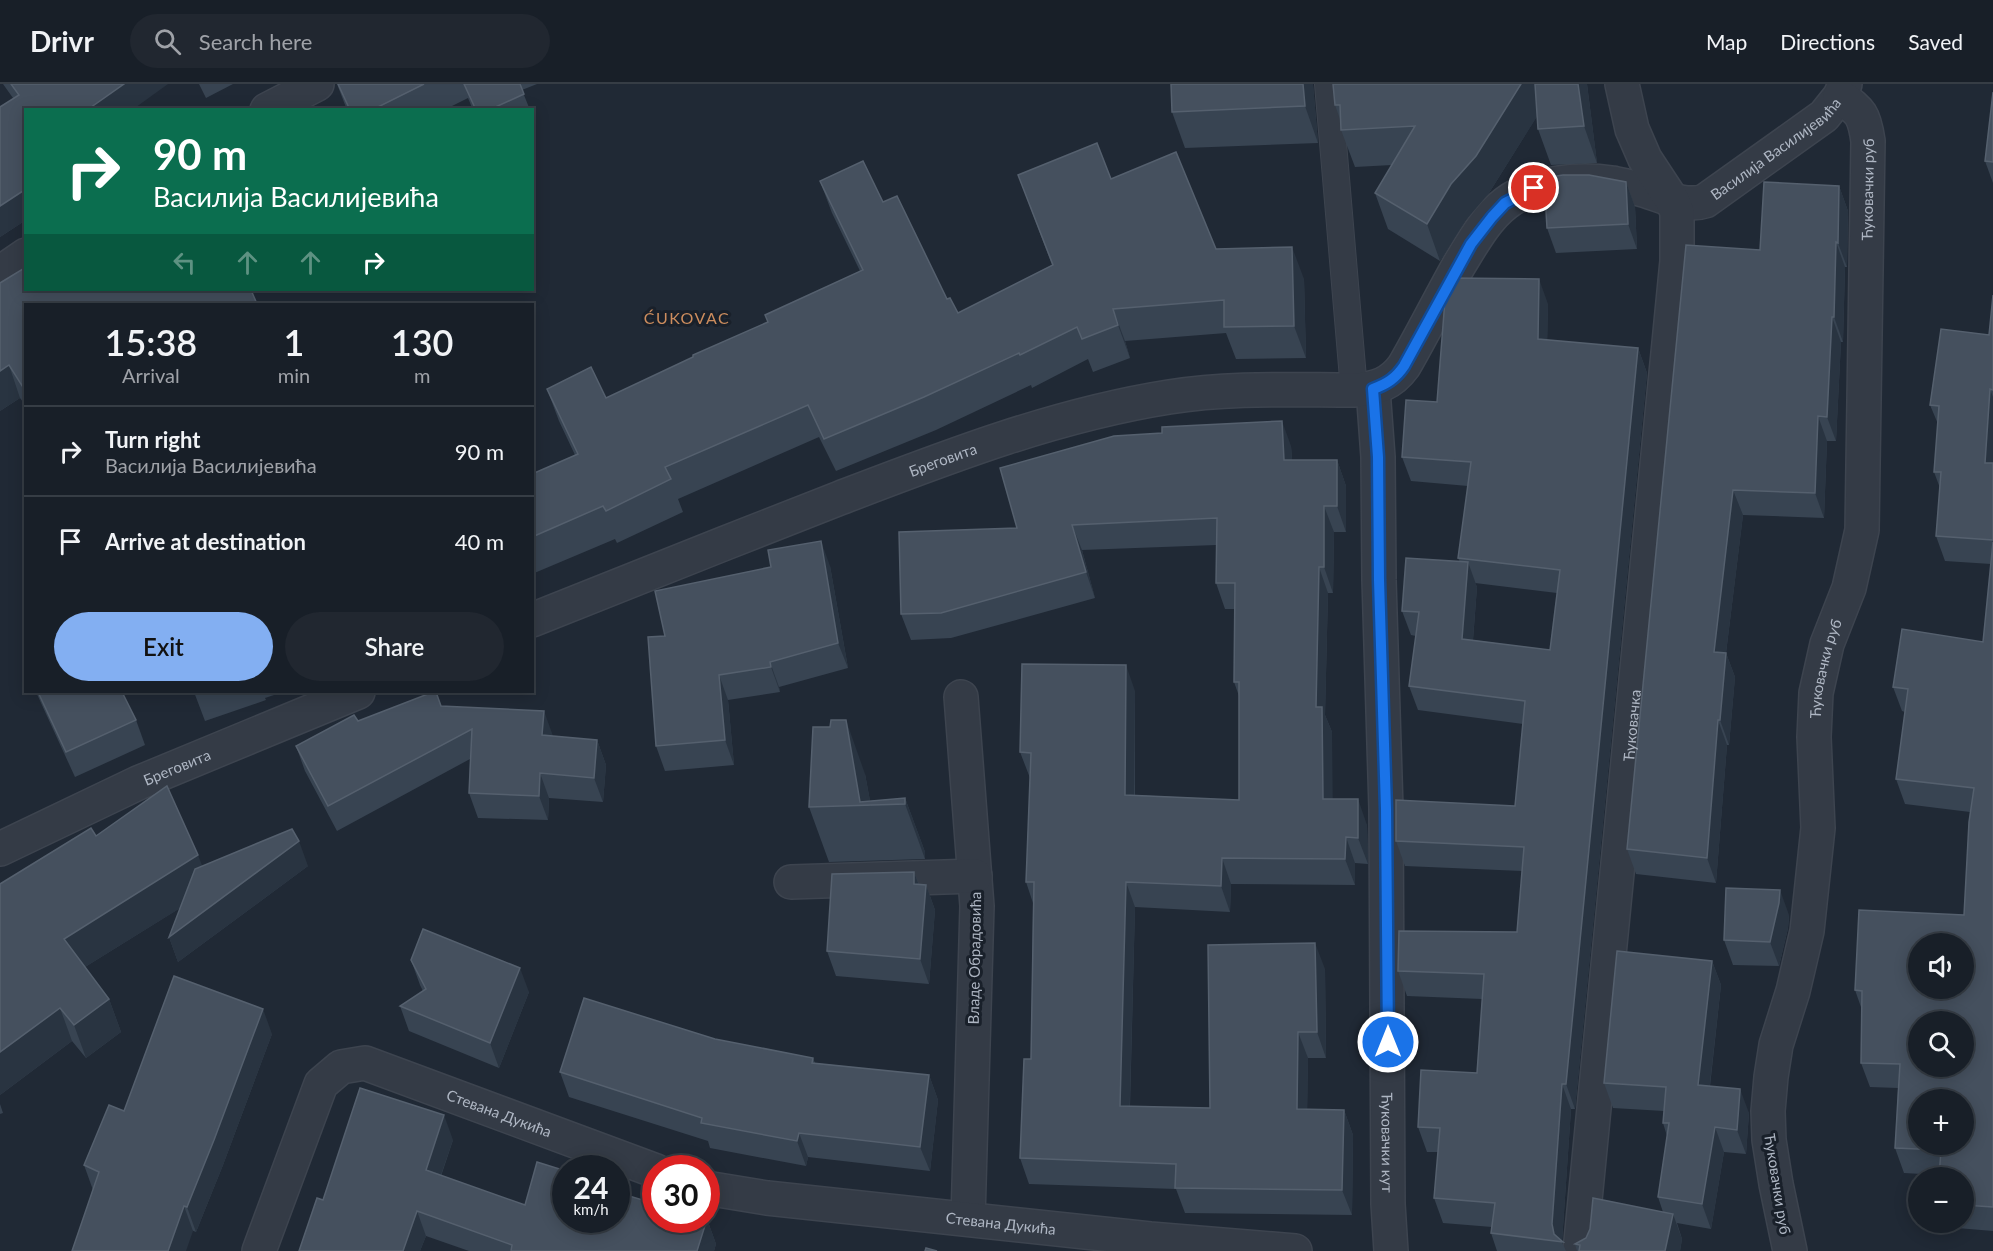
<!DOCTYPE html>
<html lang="en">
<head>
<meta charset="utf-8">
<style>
  body { margin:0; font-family:Lato,sans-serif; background:#212730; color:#f1f3f6; height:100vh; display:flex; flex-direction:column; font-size:22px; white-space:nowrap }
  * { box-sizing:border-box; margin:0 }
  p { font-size:20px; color:#9fa2a8 }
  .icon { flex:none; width:33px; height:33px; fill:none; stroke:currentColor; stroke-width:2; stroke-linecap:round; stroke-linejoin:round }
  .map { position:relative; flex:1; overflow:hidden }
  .sheet { position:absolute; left:24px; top:219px; width:510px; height:390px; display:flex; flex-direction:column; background:#181f28; border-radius:0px; box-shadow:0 3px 15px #0003,0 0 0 2px #363d45 }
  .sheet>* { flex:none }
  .guide { position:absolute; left:24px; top:24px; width:510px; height:183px; border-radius:0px; box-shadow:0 3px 15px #0003,0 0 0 2px #363d45; background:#0b6e4f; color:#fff; overflow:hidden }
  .controls { position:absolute; left:1908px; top:849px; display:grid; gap:12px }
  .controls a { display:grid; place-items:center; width:66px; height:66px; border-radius:50%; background:#181f28; box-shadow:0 3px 15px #0003,0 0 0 2px #363d45; font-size:30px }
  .speed { position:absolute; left:552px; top:1071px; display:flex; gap:12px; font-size:30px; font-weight:700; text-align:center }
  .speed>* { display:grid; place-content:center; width:78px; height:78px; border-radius:50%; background:#181f28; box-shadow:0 3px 15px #0003,0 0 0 2px #363d45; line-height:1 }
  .speed small { font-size:15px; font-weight:400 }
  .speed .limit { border:9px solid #d22; background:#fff; color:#111 }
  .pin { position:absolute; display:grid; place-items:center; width:51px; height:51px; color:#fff; margin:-26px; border:3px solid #fff; border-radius:50%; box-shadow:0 2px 6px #0007 }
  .me { position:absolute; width:66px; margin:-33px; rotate:0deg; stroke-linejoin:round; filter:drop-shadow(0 0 4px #0008) }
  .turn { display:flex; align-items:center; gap:21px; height:126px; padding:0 30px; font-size:27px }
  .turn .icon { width:78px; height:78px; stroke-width:2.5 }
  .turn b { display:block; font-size:42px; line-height:51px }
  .lanes { display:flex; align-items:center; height:57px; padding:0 30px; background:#0003; justify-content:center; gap:30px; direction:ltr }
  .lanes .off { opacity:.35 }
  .eta { display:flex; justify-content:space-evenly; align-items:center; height:102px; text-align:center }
  .eta b { font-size:36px; font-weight:600; line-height:42px }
  .cta { display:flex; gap:12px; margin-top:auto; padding:12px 30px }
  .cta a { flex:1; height:69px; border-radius:36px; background:#83aff2; color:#111; font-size:24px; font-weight:600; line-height:69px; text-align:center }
  .cta a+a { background:#212730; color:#f1f3f6 }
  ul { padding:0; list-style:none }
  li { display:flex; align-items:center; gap:18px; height:90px; padding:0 30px; border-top:2px solid #363d45 }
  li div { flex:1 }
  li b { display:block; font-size:22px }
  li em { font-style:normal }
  header { display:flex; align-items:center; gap:36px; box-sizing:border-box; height:84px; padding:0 30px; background:#181f28; border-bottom:2px solid #363d45 }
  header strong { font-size:28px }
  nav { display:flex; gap:33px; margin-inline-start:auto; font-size:21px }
  .search { width:420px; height:54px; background:#212730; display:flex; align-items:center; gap:15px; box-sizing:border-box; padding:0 21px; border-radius:33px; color:#9fa2a8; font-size:22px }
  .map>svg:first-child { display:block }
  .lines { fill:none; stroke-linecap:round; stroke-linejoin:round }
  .lane-casing { stroke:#3d444f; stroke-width:28 }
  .street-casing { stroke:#3d444f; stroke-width:36 }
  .lane { stroke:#343b46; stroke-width:26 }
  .street { stroke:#343b46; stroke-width:33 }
  .wall { fill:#384452; fill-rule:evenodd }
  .shaded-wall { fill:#293441 }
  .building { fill:#45505e; stroke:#55606e; stroke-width:1.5; fill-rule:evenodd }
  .route-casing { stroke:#114b97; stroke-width:15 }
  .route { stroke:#1a73e8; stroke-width:10 }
  .labels { text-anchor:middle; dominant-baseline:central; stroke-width:6; stroke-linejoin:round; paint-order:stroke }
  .street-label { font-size:15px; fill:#aeb6c3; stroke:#19202a }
  .neighbourhood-label { font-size:16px; letter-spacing:1.5px; fill:#cd8d5e; stroke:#19202a }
</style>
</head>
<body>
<header>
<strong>Drivr</strong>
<div class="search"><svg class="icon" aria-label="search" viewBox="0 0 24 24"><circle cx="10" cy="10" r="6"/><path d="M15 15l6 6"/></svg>Search here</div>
<nav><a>Map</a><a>Directions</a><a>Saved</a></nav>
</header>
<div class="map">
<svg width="1993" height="1167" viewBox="0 0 1993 1167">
  <rect width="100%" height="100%" fill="#202935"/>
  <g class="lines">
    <defs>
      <path id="lane" d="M1328,0L1354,306"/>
      <g id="street">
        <path d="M267,26L317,0"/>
        <path d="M0,189L26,171"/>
        <path id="s1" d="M1373,305L1378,373L1379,496L1386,725L1388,1120L1391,1167"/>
        <path id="s2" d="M532,536C635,495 737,454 840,414C947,373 1055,331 1169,313C1230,303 1292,306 1354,306C1376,305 1391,300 1404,282C1423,249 1440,215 1459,181C1472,160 1486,134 1506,119C1533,98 1579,94 1612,99C1622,101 1633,103 1643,106C1664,112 1684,124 1705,117L1824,32L1840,12L1845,0"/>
        <path d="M961,613L977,822L968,1135"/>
        <path id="s3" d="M0,765L138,699L358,608"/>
        <path d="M791,798L975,792"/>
        <path id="s4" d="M706,1104L767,1114L1150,1155L1295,1167"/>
        <path id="s5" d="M259,1167L321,1000L341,983L365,979L656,1087"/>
        <path id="s6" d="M1580,1167L1677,177V128L1672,116L1645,75L1632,45L1622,0"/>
        <path id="s7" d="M1790,1167L1776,1100L1769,1056L1768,1027L1771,993L1776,961L1793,907L1807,847L1818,744L1814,653L1816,609L1827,560L1849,504L1862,446L1868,57C1864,30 1861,28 1840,12"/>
      </g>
    </defs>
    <use href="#lane" class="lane-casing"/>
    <use href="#street" class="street-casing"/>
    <use href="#lane" class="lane"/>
    <use href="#street" class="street"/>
  </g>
  <g class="wall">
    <path d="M3,0H168L26,26V136L0,153L13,14Z"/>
    <path d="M199,0H233L206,14Z"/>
    <path d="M337,0H537L522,6L530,26H473L468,14L444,26H347Z"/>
    <path d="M1333,0H1587L1597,79L1551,81L1538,45L1537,32L1489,109L1465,137L1440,177L1388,145L1375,109L1392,81L1355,83L1341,46V38L1335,21Z"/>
    <path d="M1313,1L1318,59L1185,64L1172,28Z"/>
    <path d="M1993,8V99L1985,77Z"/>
    <path d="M1018,91L1111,95L1216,165L1304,195L1306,274L1236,275L1226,249L1125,257L1130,274L1093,288L1088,275L1032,304L1031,301L936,346L836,387L819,353L678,415L683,428L617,459L615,455L532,490V390L575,371L559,337L547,305L606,314L768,238L765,231L860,187L832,129L820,97L883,118L947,215L958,229L1052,181Z"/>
    <path d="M1626,98L1635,123L1637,165L1556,169L1547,144Z"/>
    <path d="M1839,102L1848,127L1847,183H1845L1843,258H1841L1836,357H1827L1824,434L1743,431L1726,569L1735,593L1729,661H1727L1716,799L1636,790L1627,765L1760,166Z"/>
    <path d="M0,199L257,220H26V322L20,314L0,327Z"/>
    <path d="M1993,211V1147L1945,1143L1944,1138H1964V1094L1939,1091L1904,1089L1895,1064L1898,1004L1870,1003L1861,979L1862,926L1855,906L1964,831L1970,728L1905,720L1896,695L1905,628L1902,627L1893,603L1983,558L1991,480L1945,477L1936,452L1940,404L1934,388L1938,340L1930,321L1989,251Z"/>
    <path d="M1548,220L1547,256L1638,264L1647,289L1575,1025H1571L1562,1158L1566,1167H1497L1491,1149L1492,1143L1443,1139L1434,1114L1438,1068H1427L1418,1043L1477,989L1482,915L1407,912L1398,887L1517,848L1522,787L1405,782L1396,757L1515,722L1523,640L1418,626L1409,602L1416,552L1411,551L1402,527L1460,478L1458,474L1468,402L1411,397L1402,373L1437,318ZM1475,499L1557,509L1550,566L1473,556L1477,503Z"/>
    <path d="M1291,362L1292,376H1337L1346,402V448H1334L1333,509H1328L1325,631L1332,648V715L1367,741L1368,780L1355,779V801L1231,800L1230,828L1135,823L1130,1023L1210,1024L1325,885L1326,974H1308L1307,1025L1344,1026L1353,1051L1352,1131L1185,1129L1176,1105L1029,1100L1020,1074L1031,975L1033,819L1026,798L1030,694L1020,668L1135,607V711L1239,716V612L1234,598V525H1225L1216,499V461L1082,466L1095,514L951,554L911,556L901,530L1017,444Z"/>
    <path d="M830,482L848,584L779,603L780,608L728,616L734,681L665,687L656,662L665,552Z"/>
    <path d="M36,608H122L136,636L145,661L75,693Z"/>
    <path d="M194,608H283L265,614L266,616L205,637Z"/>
    <path d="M441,622L553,652L597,656L606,681L603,718L549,714L548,736L478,734L469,709L470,675L337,747L305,687L296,662L358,637Z"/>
    <path d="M865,690L870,717L905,714L925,768V775L829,778L809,723Z"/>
    <path d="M96,752L202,782H308L178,878L169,853L180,824L85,883L109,915L121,948L86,974L72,957L0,1011Z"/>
    <path d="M914,788L919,800L926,801L935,826L929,900L836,892L827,867Z"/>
    <path d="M1789,831L1788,844L1779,882L1733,881L1724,856Z"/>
    <path d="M411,876L529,908L499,984L409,947L400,922L423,907L420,901Z"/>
    <path d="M1712,877L1721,901L1710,1002L1749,1029L1746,1070L1724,1068L1711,1145L1677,1139L1682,1155L1680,1167H1577L1575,1160L1663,1128L1658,1113L1667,1052L1663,1039L1664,1027L1613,1024L1604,999Z"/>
    <path d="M272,950L223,1081L196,1148L93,1106L84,1081L124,1027Z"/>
    <path d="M715,955L813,974L815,979L929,991L938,1016L930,1087L808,1073L806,1082L710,1064L708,1057L569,1013L560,988Z"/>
    <path d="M0,1020L3,1029L0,1030Z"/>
    <path d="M453,1056L441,1092L566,1136L707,1135L716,1160L714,1167H469L426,1152L420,1167H299L323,1116Z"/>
  </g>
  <g class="shaded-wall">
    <path d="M124,0H168L132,26H87Z"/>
    <path d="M1303,0H1313L1318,59L1305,22Z"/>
    <path d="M1521,0H1542L1548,15L1489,109L1465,137L1440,177L1427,140L1451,100Z"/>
    <path d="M1578,0H1587L1597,79L1584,42Z"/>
    <path d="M1626,98L1635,123L1637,165L1628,140Z"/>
    <path d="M1839,102L1848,127L1847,183L1838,159Z"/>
    <path d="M26,105V136L0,153V122Z"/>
    <path d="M1836,158L1845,183L1843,258L1834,233Z"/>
    <path d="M1292,163L1304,195L1306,274L1294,242Z"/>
    <path d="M1539,195L1548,220L1547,280L1538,255Z"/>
    <path d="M1113,225L1125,257L1130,274L1118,241Z"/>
    <path d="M1832,233L1841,258L1836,357L1827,333Z"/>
    <path d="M1638,264L1647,289L1575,1025L1566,1000Z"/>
    <path d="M9,281L20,314L0,327V287Z"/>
    <path d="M1990,305L1993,313V400L1985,379Z"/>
    <path d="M1818,332L1827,357L1824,434L1815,409Z"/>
    <path d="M1282,337L1291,362L1294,402L1284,376Z"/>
    <path d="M1337,376L1346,402V448L1337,422Z"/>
    <path d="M1733,406L1743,431L1726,569L1735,593L1729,661L1720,636L1714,568Z"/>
    <path d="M1324,422L1334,448L1333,509L1324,483Z"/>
    <path d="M1072,441L1082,466L1095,514L1086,488Z"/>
    <path d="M821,457L830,482L848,584L838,559Z"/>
    <path d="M1468,478L1477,503L1471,580L1462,555Z"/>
    <path d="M1319,483L1328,509L1325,631L1332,648L1333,740L1323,715L1316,623Z"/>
    <path d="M770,578L779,603L780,608L771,583Z"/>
    <path d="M1126,581L1135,607L1134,737L1125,711Z"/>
    <path d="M719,591L728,616L734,681L725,656Z"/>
    <path d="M544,627L553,652L551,676L542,651Z"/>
    <path d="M846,636L865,690L871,722L860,718Z"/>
    <path d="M1718,636L1727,661L1716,799L1707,774Z"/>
    <path d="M597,656L606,681L603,718L594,694Z"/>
    <path d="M540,689L549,714L548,736L539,712Z"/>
    <path d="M905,714L925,768V775L905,720Z"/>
    <path d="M1358,715L1367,741L1368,780L1358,754Z"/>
    <path d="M1346,753L1355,779V801L1345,775Z"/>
    <path d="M299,757L308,782L178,878L169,853Z"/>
    <path d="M198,771L211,805L77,888L64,855Z"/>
    <path d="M1222,774L1231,800L1230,828L1221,802Z"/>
    <path d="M914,788L923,812L914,800Z"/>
    <path d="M1126,798L1135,823L1129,1048L1120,1022Z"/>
    <path d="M926,801L935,826L929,900L920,875Z"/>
    <path d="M1780,806L1789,831L1788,844L1779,882L1770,858Z"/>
    <path d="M1315,859L1325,885L1326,974L1317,948Z"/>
    <path d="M1712,877L1721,901L1707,1026L1698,1001Z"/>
    <path d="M520,884L529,908L499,984L490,959Z"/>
    <path d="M109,915L121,948L86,974L74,941Z"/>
    <path d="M60,924L72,957L0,1011V968Z"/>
    <path d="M263,925L272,950L223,1081L196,1148L187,1123Z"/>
    <path d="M1298,948L1308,974L1307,1051L1297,1025Z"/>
    <path d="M929,991L938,1016L930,1087L920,1063Z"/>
    <path d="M1562,1000L1571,1025L1562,1158L1554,1150L1552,1140Z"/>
    <path d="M1740,1005L1749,1029L1746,1070L1737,1046Z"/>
    <path d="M1344,1026L1353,1051L1352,1131L1342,1106Z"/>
    <path d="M444,1031L453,1056L434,1111L426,1086Z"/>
    <path d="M1715,1043L1724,1068L1711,1145L1702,1120Z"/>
    <path d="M799,1049L808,1073L806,1082L797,1057Z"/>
    <path d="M184,1122L193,1147L186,1167H168Z"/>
    <path d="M417,1127L426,1152L420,1167H403Z"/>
    <path d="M1673,1130L1682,1155L1680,1167H1665Z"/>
    <path d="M707,1135L716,1160L714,1167H697Z"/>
  </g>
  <g class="building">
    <path d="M11,0H124L87,26H26V105L0,122V23L19,11Z"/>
    <path d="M338,0H424L372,26H350Z"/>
    <path d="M464,0H520L524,10L489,26H476Z"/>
    <path d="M1171,0H1303L1305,22L1172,28Z"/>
    <path d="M1333,0H1521L1476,72L1451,100L1427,140L1375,109L1415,42L1341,46L1340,21H1335Z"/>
    <path d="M1535,0H1578L1584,42L1538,45Z"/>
    <path d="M1993,8V78L1985,77Z"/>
    <path d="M1097,59L1111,95L1176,68L1216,165L1292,163L1294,242L1224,243V216L1113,225L1118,241L1082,255L1077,243L1020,271L1019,269L924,313L824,355L808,321L665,383L671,395L606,427L603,422L532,453V390L578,370L547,305L591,283L606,314L693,273V271L768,238L765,231L863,186L820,97L863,77L883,118L897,112L947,215L950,214L958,229L1053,181L1018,91Z"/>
    <path d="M1563,91H1589L1626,98L1628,140L1547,144L1544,94Z"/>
    <path d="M1764,98L1839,102L1838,159L1836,158L1834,233H1832L1827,333L1818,332L1815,409L1733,406L1714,568L1726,569L1720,636H1718L1707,774L1627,765L1686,161L1760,166Z"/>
    <path d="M26,183V206H251L257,220H208L207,219L204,220H26V308L9,281L0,287V199Z"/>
    <path d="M1451,194L1539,195L1538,255L1638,264L1566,1000H1562L1552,1140L1554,1150L1563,1158L1491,1149L1495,1119L1434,1114L1440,1044L1418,1043L1421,986L1477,989L1484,890L1398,887L1399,847L1517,848L1524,763L1396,757V716L1515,722L1525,617L1409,602L1419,528L1402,527L1406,474L1468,478L1462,555L1550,566L1560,486L1458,474L1471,378L1402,373L1406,316L1437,318L1446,203Z"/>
    <path d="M1993,211V306L1990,305L1985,379H1993V456L1936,452L1941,388H1934L1939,322L1930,321L1941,245L1989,251Z"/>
    <path d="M1282,337L1284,376H1337V422H1324V483H1319L1316,623H1322L1323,715H1358V754L1346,753L1345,775L1222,774L1221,802L1126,798L1120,1022L1210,1024L1208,861L1315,859L1317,948H1298L1297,1025L1344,1026L1342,1106L1175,1104L1176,1080L1020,1074L1024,975H1031L1034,798H1026L1031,669L1020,668L1022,580L1126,581L1125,711L1239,716V598H1234L1235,499H1216L1217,434L1072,441L1086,488L941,529L901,530L899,448L1017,444L1000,384L1114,352L1162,349V343Z"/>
    <path d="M821,457L838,559L770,578L771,583L719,591L725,656L656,662L648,553L665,552L655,507L771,483L768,466Z"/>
    <path d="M1993,458V1123L1964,1121V1094H1939L1941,1066L1895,1064L1900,980L1861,979L1862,907L1855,906L1859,826L1964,831L1969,738L1974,704L1896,695L1908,605L1893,603L1902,545L1983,558ZM1918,860H1964V904H1918ZM1918,938H1964V982H1918ZM1918,1016H1964V1060H1918Z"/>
    <path d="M38,608H122L136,636L66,668Z"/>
    <path d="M433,608H436L441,622L544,627L542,651L597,656L594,694L540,689L539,712L469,709L472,645L328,722L296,662L354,631L358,637Z"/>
    <path d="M831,636H846L860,718L905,714V720L809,723L813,643H830Z"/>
    <path d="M167,702L198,771L64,855L109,915L74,941L60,924L0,968V800L91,744L96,752Z"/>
    <path d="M292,745L299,757L169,853L195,785Z"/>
    <path d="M914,788V800L926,801L920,875L827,867L832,790Z"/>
    <path d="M1726,804L1780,806L1779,819L1770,858L1724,856Z"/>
    <path d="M423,845L520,884L490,959L400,922L426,905L411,876Z"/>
    <path d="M1617,867L1712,877L1698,1001L1740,1005V1007L1737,1046L1715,1043L1702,1120L1658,1113L1669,1039H1663L1666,1003L1604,999Z"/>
    <path d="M174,892L263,925L214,1056L187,1123L184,1122L168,1167H72L99,1088L84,1081L109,1021L124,1027Z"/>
    <path d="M584,914L715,955L813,974L812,979L929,991L920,1063L799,1049L797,1057L701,1039L702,1034L560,988Z"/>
    <path d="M360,1004L444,1031L426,1086L525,1121L537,1078L566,1087V1136H616V1108L656,1120V1136L707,1135L697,1167H511L512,1161L417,1127L403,1167H299L317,1114L323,1116Z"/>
    <path d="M1593,1114L1673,1130L1665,1167H1579L1580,1161L1575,1160L1586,1154L1590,1145Z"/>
    <path d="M926,1164L937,1167H925Z"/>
  </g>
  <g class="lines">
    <defs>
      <path id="route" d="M1388,958L1386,725L1379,496L1378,373L1373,305C1387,300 1396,294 1404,282L1471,160L1492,133L1505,119L1534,104"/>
    </defs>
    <use href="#route" class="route-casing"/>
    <use href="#route" class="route"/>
  </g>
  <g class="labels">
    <g class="street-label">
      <text stroke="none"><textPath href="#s2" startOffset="1407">Василија Василијевића</textPath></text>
      <text stroke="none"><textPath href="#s7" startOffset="1076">Ћуковачки руб</textPath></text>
      <text stroke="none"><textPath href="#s2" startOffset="441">Бреговита</textPath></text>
      <text stroke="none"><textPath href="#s7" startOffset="591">Ћуковачки руб</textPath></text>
      <text stroke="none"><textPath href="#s6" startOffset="528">Ћуковачка</textPath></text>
      <text stroke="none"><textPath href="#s3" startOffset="195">Бреговита</textPath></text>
      <text transform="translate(974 874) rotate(-89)">Владе Обрадовића</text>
      <text stroke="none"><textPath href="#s5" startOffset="372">Стевана Дукића</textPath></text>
      <text stroke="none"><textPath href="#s1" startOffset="754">Ћуковачки кут</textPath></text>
      <text transform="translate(1778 1100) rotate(81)">Ћуковачки руб</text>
      <text stroke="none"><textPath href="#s4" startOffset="297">Стевана Дукића</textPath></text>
    </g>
    <g class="neighbourhood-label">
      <text x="687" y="233">ĆUKOVAC</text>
    </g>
  </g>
</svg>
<div class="controls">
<a><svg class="icon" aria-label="sound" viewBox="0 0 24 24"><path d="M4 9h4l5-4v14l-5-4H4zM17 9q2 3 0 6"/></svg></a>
<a><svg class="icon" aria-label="search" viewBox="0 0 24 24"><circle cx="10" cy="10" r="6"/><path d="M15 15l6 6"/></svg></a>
<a>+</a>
<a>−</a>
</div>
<div class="speed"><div>24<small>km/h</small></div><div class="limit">30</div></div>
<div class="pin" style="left:1534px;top:104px;background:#d93025"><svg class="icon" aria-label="arrive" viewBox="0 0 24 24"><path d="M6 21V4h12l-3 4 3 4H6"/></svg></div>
<svg class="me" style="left:1388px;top:958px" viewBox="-20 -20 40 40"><circle r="17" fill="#1a73e8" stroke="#fff" stroke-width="3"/><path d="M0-11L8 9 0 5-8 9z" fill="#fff"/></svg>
<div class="guide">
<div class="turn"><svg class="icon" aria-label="right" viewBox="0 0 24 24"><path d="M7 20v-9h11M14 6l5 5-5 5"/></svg><div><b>90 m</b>Василија Василијевића</div></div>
<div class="lanes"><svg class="icon off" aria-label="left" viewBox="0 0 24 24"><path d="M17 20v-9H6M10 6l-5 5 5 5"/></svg><svg class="icon off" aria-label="ahead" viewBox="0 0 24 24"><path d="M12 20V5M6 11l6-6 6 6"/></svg><svg class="icon off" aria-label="ahead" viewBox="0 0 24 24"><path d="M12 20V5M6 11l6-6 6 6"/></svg><svg class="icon" aria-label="right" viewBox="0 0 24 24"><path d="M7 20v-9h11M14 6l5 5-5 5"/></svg></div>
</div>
<section class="sheet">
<div class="eta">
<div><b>15:38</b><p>Arrival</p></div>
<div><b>1</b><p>min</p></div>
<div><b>130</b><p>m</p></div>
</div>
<ul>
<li><svg class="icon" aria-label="right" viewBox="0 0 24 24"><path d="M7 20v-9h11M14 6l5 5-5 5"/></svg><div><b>Turn right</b><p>Василија Василијевића</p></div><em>90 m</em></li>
<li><svg class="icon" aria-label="arrive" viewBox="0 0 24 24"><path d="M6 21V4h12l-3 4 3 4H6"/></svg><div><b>Arrive at destination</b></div><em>40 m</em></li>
</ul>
<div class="cta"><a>Exit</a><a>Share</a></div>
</section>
</div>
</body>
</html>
